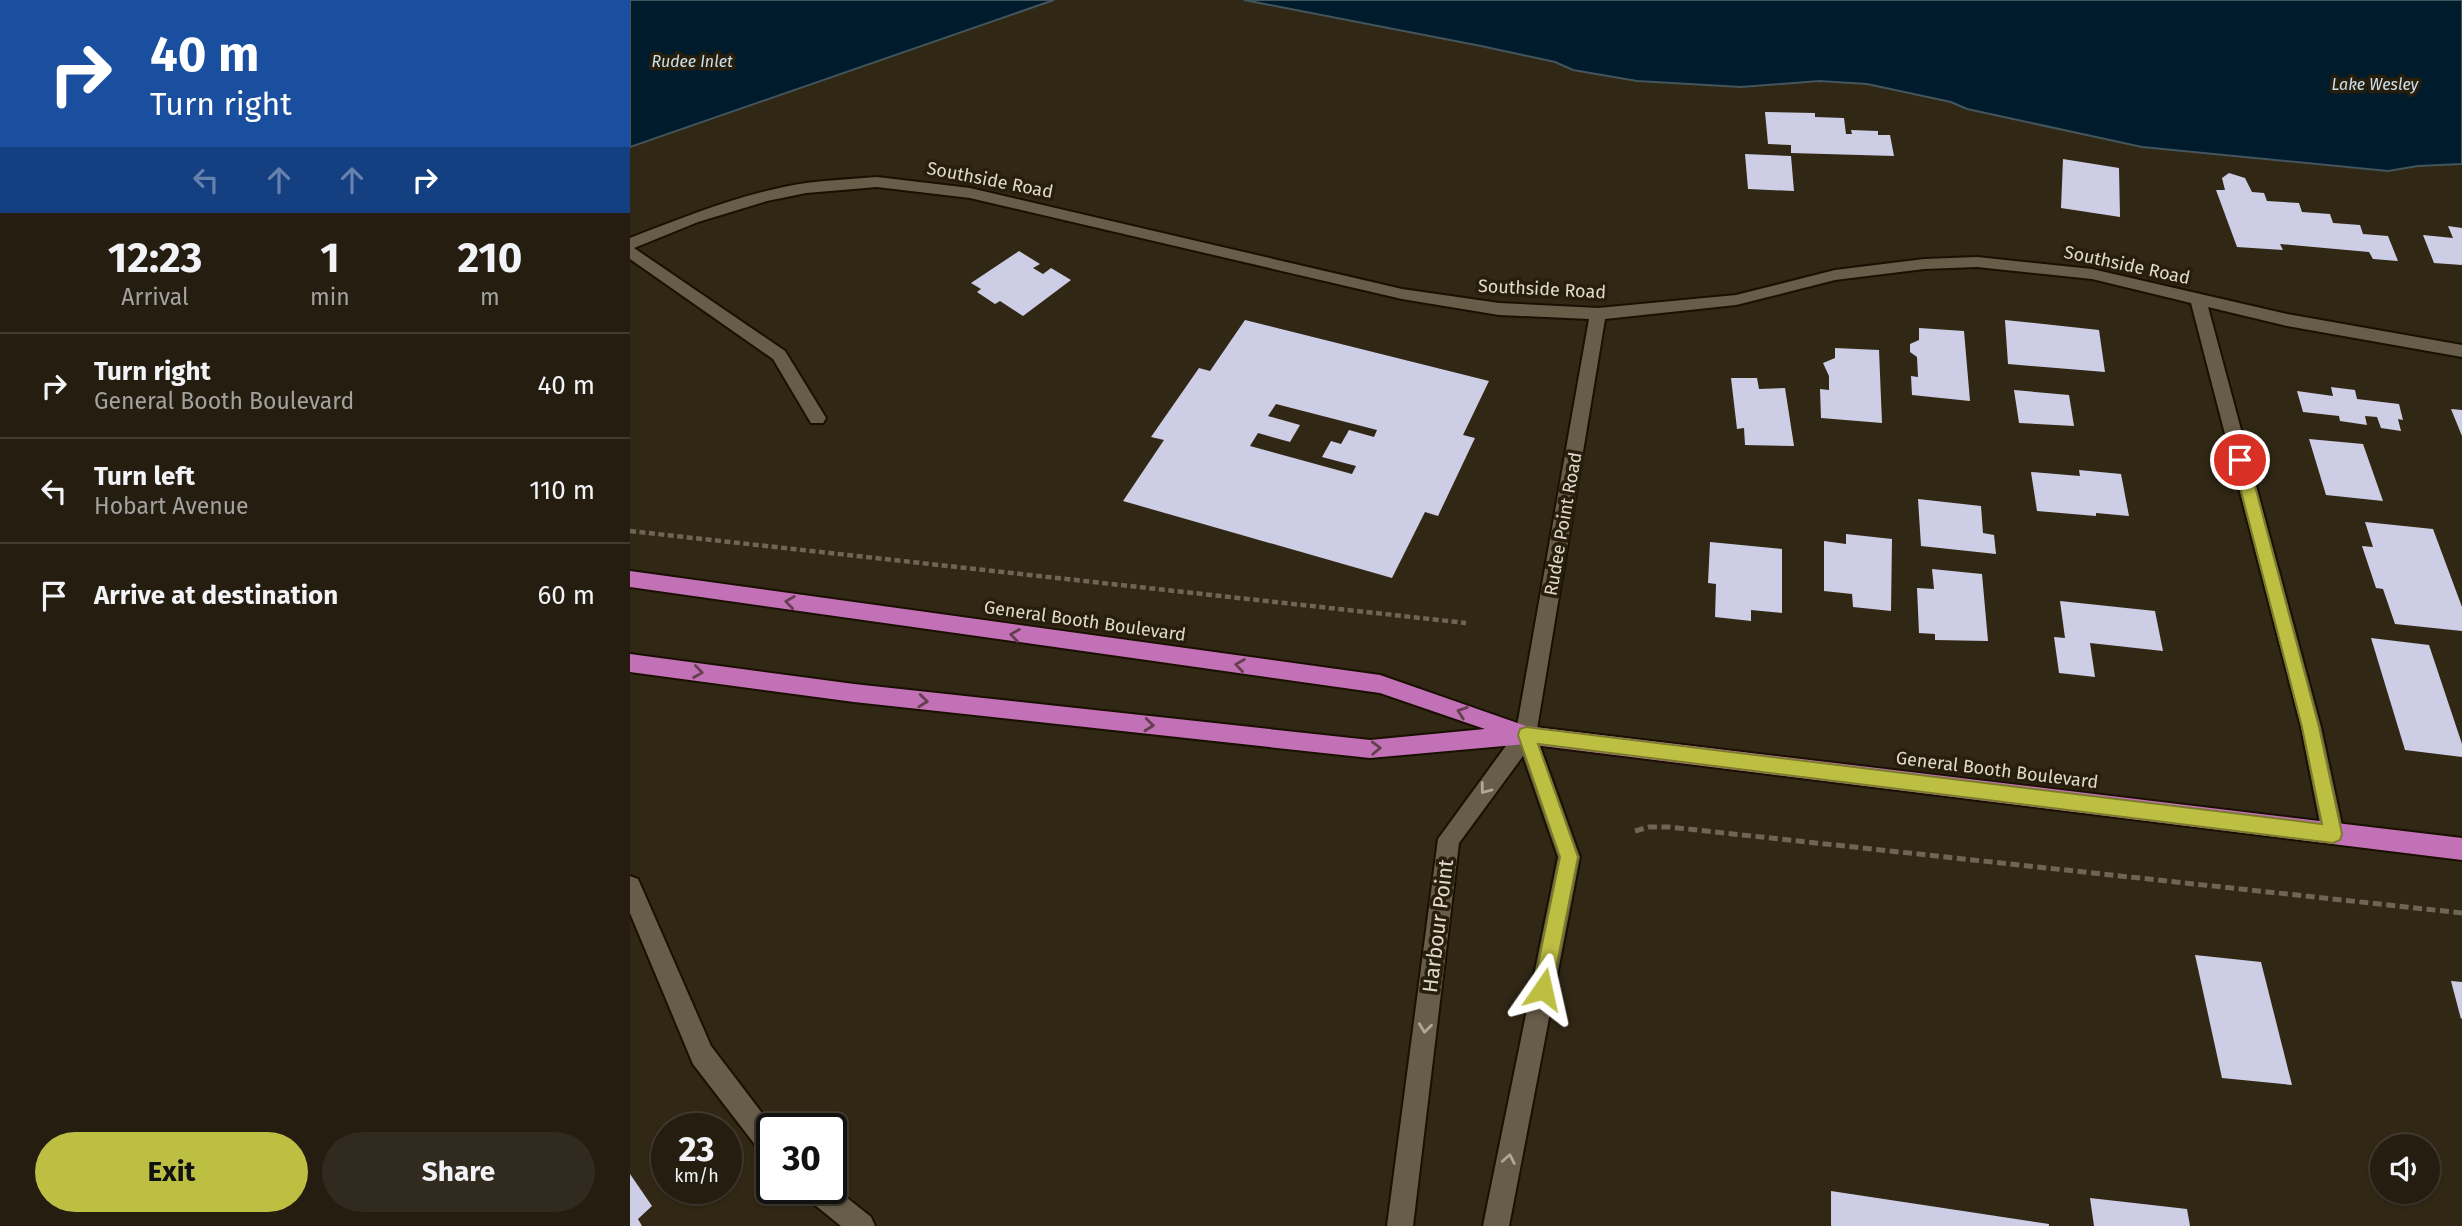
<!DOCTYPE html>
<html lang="en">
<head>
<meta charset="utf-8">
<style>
  body { margin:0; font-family:"Fira Sans",sans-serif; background:#312a1e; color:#f1f3f6; height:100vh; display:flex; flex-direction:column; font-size:26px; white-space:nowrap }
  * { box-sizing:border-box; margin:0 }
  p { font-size:23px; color:#a3a29f }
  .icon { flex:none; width:38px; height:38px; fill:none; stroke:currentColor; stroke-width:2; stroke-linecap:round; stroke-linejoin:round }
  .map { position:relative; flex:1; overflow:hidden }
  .sheet { display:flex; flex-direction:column; background:#251d10; width:630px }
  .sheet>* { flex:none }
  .guide { background:#1a4fa0; color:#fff; overflow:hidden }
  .fabs { position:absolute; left:1740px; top:1134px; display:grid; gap:14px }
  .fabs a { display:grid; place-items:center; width:70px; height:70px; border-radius:50%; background:#251d10; box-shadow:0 2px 5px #0004,0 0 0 2px #423b30; font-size:35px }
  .speed { position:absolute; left:21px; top:1113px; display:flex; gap:14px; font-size:35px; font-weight:700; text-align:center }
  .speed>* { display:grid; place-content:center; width:91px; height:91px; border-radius:50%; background:#251d10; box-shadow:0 2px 5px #0004,0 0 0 2px #423b30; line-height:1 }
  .speed small { font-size:18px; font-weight:400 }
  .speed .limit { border:4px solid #111; border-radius:10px; background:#fff; color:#111 }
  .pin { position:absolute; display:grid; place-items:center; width:60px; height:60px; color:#fff; margin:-30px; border:4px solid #fff; border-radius:50%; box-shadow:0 2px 7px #0007 }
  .me { position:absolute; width:77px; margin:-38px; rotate:11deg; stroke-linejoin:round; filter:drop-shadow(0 0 5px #0008) }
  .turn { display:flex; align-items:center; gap:24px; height:147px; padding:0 35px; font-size:32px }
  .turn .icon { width:91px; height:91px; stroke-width:2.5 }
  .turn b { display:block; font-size:49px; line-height:60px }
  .lanes { display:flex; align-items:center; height:66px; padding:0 35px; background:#0003; justify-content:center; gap:35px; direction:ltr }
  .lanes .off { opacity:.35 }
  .eta { display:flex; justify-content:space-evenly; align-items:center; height:119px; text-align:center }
  .eta b { font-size:42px; font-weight:700; line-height:49px }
  .primary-button { display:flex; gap:14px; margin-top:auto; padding:14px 35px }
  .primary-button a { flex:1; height:80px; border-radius:42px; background:#bdbf43; color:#111; font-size:28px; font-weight:700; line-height:80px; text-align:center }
  .primary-button a+a { background:#312a1e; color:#f1f3f6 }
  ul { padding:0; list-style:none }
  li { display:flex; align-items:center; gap:21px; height:105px; padding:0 35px; border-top:2px solid #423b30 }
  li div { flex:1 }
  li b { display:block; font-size:26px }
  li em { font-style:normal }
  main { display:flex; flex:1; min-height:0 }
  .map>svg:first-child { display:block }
  .water { fill:#001c2c; stroke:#43555d; stroke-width:2 }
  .building { fill:#cdcee6; fill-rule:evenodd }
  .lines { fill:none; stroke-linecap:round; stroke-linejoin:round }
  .minor-casing { stroke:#191001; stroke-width:4 }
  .trunk-casing { stroke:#191001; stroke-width:4 }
  .path-far1 { stroke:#6e6555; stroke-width:4.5; stroke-dasharray:6 3.5; stroke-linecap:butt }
  .path { stroke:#6e6555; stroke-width:5; stroke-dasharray:9 4.5; stroke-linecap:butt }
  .minor { fill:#675d49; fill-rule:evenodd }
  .trunk { fill:#c371b6; fill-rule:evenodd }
  .oneway { stroke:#653f50 }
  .oneway2 { stroke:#b0a799 }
  .route { fill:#bdbf43; stroke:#7b7c2c; stroke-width:2 }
  .labels { text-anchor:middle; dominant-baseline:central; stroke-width:7; stroke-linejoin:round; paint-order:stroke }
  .far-water-label { font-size:16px; font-style:italic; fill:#cbe1ef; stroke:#271e0c }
  .street-label { font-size:18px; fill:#e0d9ce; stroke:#271e0c }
  .near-street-label { font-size:21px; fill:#e0d9ce; stroke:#271e0c }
</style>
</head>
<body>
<main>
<section class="sheet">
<div class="guide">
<div class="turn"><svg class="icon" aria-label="right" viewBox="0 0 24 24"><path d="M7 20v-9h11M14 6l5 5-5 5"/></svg><div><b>40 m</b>Turn right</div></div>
<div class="lanes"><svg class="icon off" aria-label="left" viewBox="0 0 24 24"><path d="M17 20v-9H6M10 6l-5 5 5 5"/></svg><svg class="icon off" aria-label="ahead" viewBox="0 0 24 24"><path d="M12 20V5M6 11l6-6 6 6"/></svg><svg class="icon off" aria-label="ahead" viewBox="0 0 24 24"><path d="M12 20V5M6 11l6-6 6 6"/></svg><svg class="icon" aria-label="right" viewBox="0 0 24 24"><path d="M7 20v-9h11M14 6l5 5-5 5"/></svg></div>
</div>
<div class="eta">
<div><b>12:23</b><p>Arrival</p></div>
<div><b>1</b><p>min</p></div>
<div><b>210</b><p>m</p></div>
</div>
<ul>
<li><svg class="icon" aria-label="right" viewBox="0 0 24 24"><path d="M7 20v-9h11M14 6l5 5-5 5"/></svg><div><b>Turn right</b><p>General Booth Boulevard</p></div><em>40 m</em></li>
<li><svg class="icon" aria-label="left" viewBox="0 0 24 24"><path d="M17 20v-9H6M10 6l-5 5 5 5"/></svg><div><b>Turn left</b><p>Hobart Avenue</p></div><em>110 m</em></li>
<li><svg class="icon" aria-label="arrive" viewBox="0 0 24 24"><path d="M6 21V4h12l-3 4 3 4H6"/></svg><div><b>Arrive at destination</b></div><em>60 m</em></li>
</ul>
<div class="primary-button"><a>Exit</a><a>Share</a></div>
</section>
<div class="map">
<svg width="1832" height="1226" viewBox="0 0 1832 1226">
  <rect width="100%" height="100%" fill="#312715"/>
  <g class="water">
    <path d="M0,0H424L0,147Z"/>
    <path d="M614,0H1832V164L1788,166L1758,171L1512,147L1337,109L1321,102L1237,84L1189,81L1111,87L1007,81L943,70L925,62L851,46Z"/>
  </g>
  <g class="building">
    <path d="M1135,112L1185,113V117L1214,118L1216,134H1222L1221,130L1248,131V135H1260L1264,156L1161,153V145L1138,144Z"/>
    <path d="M1115,154L1161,156L1164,191L1118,189Z"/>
    <path d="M1433,159L1489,168L1490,217L1431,208Z"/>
    <path d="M1599,173L1615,178L1622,192L1634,193L1637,201L1669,203L1672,212L1700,214L1703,223L1730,225L1733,234L1758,236L1768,261L1743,259L1739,252L1650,244L1653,250L1607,247L1586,190H1595L1592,178Z"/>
    <path d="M1818,226L1832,228V265L1804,263L1793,235L1823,238Z"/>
    <path d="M389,251L410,264L403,268L413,274L421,268L441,280L393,316L370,301L365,304L347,292L351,289L341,283Z"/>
    <path d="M615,320L859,381L833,435L845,438L808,516L795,512L762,578L493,501L534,440L521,437L569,368L580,371ZM646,404L747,430L744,437L719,430L711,444L701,441L692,457L726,466L722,474L620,446L628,433L660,442L670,425L638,416Z"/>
    <path d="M1375,320L1469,330L1475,372L1378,364Z"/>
    <path d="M1289,328L1334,331L1340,401L1282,395L1281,376L1288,377L1287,357L1280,352V344L1289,340Z"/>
    <path d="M1205,348L1249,350L1252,423L1191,418L1190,389L1199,390V376L1193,363L1205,358Z"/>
    <path d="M1101,378H1127L1129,389L1155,388L1164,446L1115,445L1114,428L1107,429Z"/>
    <path d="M1701,387L1725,390L1727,399L1769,404L1773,420L1768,419L1771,431L1751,428L1747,417L1735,416L1737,425L1710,421L1709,416L1673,412L1667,391L1703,396Z"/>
    <path d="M1384,390L1439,395L1444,426L1389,423Z"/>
    <path d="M1821,409L1832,410V436Z"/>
    <path d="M1679,439L1733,444L1753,501L1696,495Z"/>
    <path d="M1449,470L1491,474L1499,516L1466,513V516L1407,511L1401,472L1450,476Z"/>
    <path d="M1288,499L1351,506L1353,533L1364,535L1366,554L1291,546Z"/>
    <path d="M1735,522L1803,529L1832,607V631L1765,624L1753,589L1746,588L1732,546L1743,547Z"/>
    <path d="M1216,534L1262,539L1261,611L1223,607L1222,594L1194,591V541L1216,544Z"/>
    <path d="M1080,542L1152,549V613L1121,610V621L1085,617L1086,584L1078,583Z"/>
    <path d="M1302,569L1352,574L1358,641L1305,640V634L1289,633L1287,588L1304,589Z"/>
    <path d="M1430,601L1525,611L1533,651L1460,643L1465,677L1429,673L1424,637L1435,638Z"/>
    <path d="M1741,638L1799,645L1832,744V757L1775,750Z"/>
    <path d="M1565,955L1631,962L1662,1085L1592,1078Z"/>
    <path d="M1821,981L1832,982V1018L1831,1019Z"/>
    <path d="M0,1174L22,1206L8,1219L12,1226H0Z"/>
    <path d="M1201,1191L1419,1224V1226H1201Z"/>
    <path d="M1460,1198L1557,1209L1560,1226H1464Z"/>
  </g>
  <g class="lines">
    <defs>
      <g id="minor">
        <path d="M247,177L340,188L772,289L869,303L968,308L1106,295L1205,270L1294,259L1347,257L1462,269L1657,314L1832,345V357L1657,326L1578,307L1691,727L1714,834L1711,841L1703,844L1695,841L1692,834L1671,727L1561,303L1462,279L1347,267L1294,269L1205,280L1106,305L975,319L906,735L950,857L879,1226H853L928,857L893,756L829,843L783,1226H757L808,839L886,732L959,319L869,315L772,299L340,198L247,187L176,193L137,201L68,222L4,248L155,351L196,418L193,423H181L143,359L0,259V238C57,216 116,192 176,183C200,180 224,179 247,177Z"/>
        <path d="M0,876L8,879L81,1046L144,1129H142V1158L133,1155L63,1064L0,913Z"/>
        <path d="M201,1185L241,1217L245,1226H211L175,1197L171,1188H201Z"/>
      </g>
      <path id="trunk" d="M0,571L750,675L896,726L1832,838V860L896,744L740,758L224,702L0,672V654L224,684L740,740L855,729L750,693L0,587Z"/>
    </defs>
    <use href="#minor" class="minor-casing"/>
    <use href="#trunk" class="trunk-casing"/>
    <path class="path-far1" d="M0,531L836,623"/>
    <path class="path" d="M1005,831L1019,827H1039L1832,913"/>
    <use href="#minor" class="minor"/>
    <use href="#trunk" class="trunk"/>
  </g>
  <defs><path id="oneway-chevron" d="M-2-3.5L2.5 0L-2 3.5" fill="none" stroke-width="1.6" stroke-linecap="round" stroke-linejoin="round" transform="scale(1.75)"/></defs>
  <g class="oneway">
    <use href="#oneway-chevron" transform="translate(160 602) rotate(-172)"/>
    <use href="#oneway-chevron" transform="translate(385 635) rotate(-172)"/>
    <use href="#oneway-chevron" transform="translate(610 665) rotate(-172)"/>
    <use href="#oneway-chevron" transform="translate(68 672) rotate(8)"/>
    <use href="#oneway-chevron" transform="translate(293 701) rotate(6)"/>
    <use href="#oneway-chevron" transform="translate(832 712) rotate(-161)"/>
    <use href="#oneway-chevron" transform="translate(519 725) rotate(6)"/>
    <use href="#oneway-chevron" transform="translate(746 748) rotate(-2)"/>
  </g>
  <g class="oneway2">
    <use href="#oneway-chevron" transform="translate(855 789) rotate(127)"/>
    <use href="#oneway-chevron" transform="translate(795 1028) rotate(97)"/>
    <use href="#oneway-chevron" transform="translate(879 1159) rotate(-79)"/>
  </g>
  <path class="route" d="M1610,454L1618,460L1689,727L1712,834L1710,840L1703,843L908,744L948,857L922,989L920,996L913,999L906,996L903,989L930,857L888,735L890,729L896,727L1692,824L1672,727L1603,460Z"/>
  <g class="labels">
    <g class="far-water-label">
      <text x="62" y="61">Rudee Inlet</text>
      <text x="1745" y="84">Lake Wesley</text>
    </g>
    <g class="street-label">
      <text transform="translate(360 180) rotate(11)">Southside Road</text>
      <text transform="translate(1497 265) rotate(12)">Southside Road</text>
      <text transform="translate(912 289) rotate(3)">Southside Road</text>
      <text transform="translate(933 524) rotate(-80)">Rudee Point Road</text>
      <text transform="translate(455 621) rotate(8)">General Booth Boulevard</text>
      <text transform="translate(1367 770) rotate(7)">General Booth Boulevard</text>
    </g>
    <g class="near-street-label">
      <text transform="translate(808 926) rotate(-83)">Harbour Point</text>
    </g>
  </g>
</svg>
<div class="fabs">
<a><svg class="icon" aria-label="sound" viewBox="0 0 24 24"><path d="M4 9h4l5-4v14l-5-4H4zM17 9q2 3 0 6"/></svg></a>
</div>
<div class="speed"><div>23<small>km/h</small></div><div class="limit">30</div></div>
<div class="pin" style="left:1610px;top:460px;background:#d93025"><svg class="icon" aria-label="arrive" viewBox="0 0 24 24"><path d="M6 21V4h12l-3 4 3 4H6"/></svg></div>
<svg class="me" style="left:913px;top:989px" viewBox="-20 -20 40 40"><path d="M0-17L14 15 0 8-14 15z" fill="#bdbf43" stroke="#fff" stroke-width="4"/></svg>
</div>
</main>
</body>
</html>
